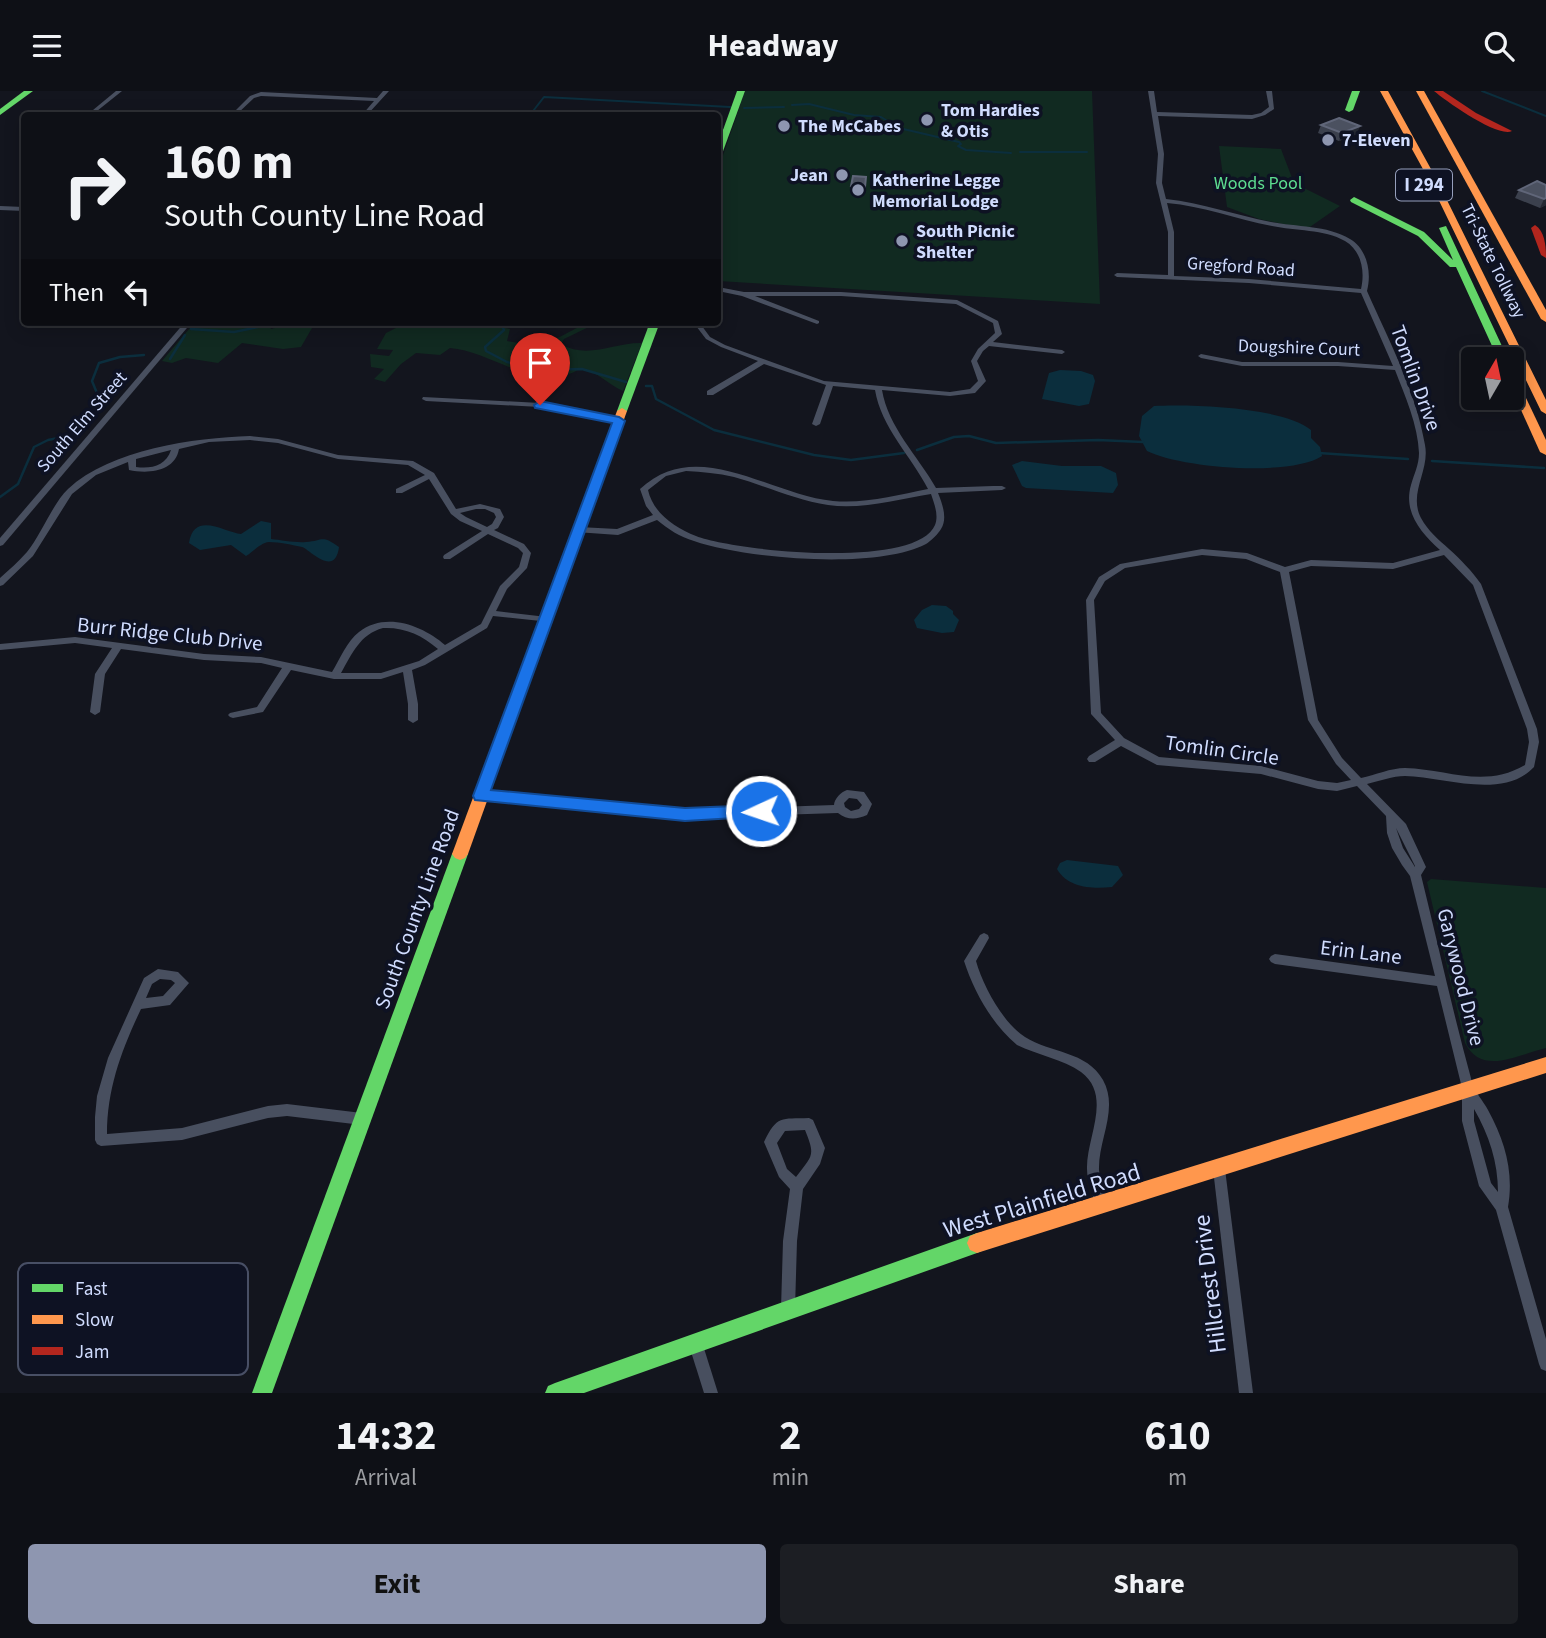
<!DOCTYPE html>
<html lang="en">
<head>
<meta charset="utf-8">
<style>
  body { margin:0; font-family:"Source Sans 3",sans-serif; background:#1c1e23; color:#f1f3f6; height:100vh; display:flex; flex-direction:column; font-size:26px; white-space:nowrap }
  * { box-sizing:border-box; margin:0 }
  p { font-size:23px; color:#9b9da1 }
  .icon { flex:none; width:38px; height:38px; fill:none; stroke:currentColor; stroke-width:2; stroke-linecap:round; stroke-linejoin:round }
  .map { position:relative; height:1302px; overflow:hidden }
  .drawer { display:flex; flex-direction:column; background:#0e1016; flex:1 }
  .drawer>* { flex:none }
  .top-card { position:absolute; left:21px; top:21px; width:700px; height:214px; border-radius:7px; box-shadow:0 4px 18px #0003,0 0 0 2px #2e3035; background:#0e1016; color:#f1f3f6; overflow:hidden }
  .needle { width:46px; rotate:9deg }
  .buttons { position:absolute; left:1461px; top:256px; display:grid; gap:14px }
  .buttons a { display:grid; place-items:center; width:63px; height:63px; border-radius:7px; background:#0e1016; box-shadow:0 4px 18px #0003,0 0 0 2px #2e3035; font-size:35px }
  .pin { position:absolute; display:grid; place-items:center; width:60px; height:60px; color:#fff; margin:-72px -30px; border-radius:50% 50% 50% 0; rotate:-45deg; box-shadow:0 0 7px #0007 }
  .pin .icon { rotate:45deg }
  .me { position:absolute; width:77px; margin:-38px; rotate:267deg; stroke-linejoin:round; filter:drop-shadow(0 0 5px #0008) }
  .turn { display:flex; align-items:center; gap:24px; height:147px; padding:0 28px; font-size:32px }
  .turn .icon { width:91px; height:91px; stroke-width:2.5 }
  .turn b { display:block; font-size:49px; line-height:60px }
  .then { display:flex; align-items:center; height:66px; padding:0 28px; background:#0003; gap:14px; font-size:26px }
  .eta { display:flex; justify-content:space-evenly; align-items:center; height:119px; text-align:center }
  .eta b { font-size:42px; font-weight:700; line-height:49px }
  .cta { display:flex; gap:14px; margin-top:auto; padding:14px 28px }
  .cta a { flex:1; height:80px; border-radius:7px; background:#8e96b0; color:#111; font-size:28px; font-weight:700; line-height:80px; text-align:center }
  .cta a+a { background:#1c1e23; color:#f1f3f6 }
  header { display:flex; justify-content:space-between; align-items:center; height:91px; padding:0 28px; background:#0e1016; font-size:32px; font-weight:700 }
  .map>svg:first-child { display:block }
  .green { fill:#112a21 }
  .water { fill:#0b2e3d }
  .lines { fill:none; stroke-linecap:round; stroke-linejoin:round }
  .stream-far1 { stroke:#0b2e3d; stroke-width:2 }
  .stream { stroke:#0b2e3d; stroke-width:2.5 }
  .street { fill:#484f5f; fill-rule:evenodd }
  .fast { fill:#63d668; fill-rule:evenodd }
  .slow { fill:#ff974d; fill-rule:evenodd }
  .jam { fill:#b3261e; fill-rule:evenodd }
  .wall { fill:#3b404d }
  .shaded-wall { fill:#242832 }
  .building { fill:#4b5160; stroke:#606679; stroke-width:2 }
  .route { fill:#1a73e8; stroke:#114b97; stroke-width:2 }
  .poi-dot { fill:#8e96b0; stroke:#0e1223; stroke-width:2.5 }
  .labels { text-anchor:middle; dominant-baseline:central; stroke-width:7; stroke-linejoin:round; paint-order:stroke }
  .far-poi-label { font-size:18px; font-weight:bold; fill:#d0dcfe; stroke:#0e1223; text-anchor:start }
  .far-park-label { font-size:18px; fill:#5ddd90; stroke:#0e1223 }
  .far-street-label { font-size:18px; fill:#d0dcfe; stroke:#0e1223 }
  .shield { fill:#0e1223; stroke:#969fbc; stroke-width:2 }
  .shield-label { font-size:19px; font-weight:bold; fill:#d0dcfe }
  .street-label { font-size:21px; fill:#d0dcfe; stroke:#0e1223 }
  .near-street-label { font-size:24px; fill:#d0dcfe; stroke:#0e1223 }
  .key { fill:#0e1223; stroke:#484f65; stroke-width:2 }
  .key-label { font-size:19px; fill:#d0dcfe }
</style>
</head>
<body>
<header><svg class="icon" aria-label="menu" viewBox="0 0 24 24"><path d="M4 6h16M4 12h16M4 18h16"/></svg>Headway<svg class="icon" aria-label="search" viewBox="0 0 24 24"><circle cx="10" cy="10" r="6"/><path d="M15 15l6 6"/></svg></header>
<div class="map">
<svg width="1546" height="1302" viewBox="0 0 1546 1302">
  <rect width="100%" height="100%" fill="#13151e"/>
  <g class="green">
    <path d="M745,0H1092L1100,213L718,190V79Z"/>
    <path d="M1219,55L1281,58L1294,92L1340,115L1307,138L1259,128L1227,116Z"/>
    <path d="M195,231H269L271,238L286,234L312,237L301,256L283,258L242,252L218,272L186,267L172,272L162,270Z"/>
    <path d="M408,231H495L498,235L510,238L507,250C521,252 533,255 547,251C565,246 580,231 599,231L564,248L561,253C588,269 615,251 642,252L623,300C608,293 596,280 581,277C539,305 493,260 450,257L440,264L416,262L401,273L385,291L374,288L384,278L371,276L370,263L389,265L393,259L377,258L386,242Z"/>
    <path d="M1431,788L1546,797V957C1517,964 1482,985 1465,952L1427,791Z"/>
  </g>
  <g class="water">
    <path d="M1060,279L1081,280L1093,284L1095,290L1089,313L1079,315L1042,308L1049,282Z"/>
    <path d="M1154,315C1191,313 1283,316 1311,339V347L1320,356L1322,365C1290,386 1181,377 1147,360L1139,345L1142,325Z"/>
    <path d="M1022,370L1062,375H1101L1116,382L1118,394L1113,402L1026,397L1022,395L1012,374Z"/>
    <path d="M261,430L271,432V448C281,449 296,452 306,451C323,450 321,443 339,456C335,488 308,457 302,456C293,454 279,451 269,451C260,452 253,461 246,465L231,454L200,459L189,452C194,419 226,442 241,443Z"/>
    <path d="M932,514L946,515L953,520V523L959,529L954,541L942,542L917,537L914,529L922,519Z"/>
    <path d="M1067,769L1118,775L1123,784L1112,796C1092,798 1068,797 1057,778L1060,772Z"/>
  </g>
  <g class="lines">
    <g class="stream-far1">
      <path d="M1482,0L1546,25"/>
      <path d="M792,14L809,13L854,24L881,26L899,37L959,51L961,53L958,55L966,59L1011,62"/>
      <path d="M744,17L784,16"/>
      <path d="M530,24L544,6L730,16"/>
      <path d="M1020,61H1087"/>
    </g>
    <g class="stream">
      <path d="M500,231L504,239L485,256L486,260L507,271L537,279L582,278L626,291"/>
      <path d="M191,238L234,241L282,231"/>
      <path d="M170,268L185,244"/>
      <path d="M646,295H652L656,308L714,339L814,364L851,369L904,362"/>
      <path d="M917,359L954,346L969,345L996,352L1098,349L1143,351"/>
      <path d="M1319,362L1408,368"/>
      <path d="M1432,370L1544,377"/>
      <path d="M0,406L18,393L34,356L48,349L79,343L96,318L99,307L92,290L99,272L120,266L144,264"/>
    </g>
    <g class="street">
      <path d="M116,0H122L92,24H87Z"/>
      <path d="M383,0H389L367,24H362L374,10L261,5L254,7L236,24H231L250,5L261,1L377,7Z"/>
      <path d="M1148,0H1154L1157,21L1252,24L1261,22L1269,16L1266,0H1272L1274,18L1265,24L1252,28L1158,25L1164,63L1162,92L1166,108C1202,112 1236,124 1271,131C1296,136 1327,134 1350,148C1367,158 1372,181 1367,200C1389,250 1416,300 1425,354C1430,380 1408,402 1421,427C1428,440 1439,449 1449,458C1460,468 1472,480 1481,493L1537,638L1539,651L1534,676C1503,709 1444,686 1405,685C1393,685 1379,690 1367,693L1406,733L1426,776L1421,784C1438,853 1453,922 1472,991C1475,1001 1483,1010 1488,1019C1505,1050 1514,1081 1508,1116L1546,1248V1280L1541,1278L1539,1273L1496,1119L1479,1095L1462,1030V997L1437,895L1275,873L1271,871L1269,868L1271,865L1275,863L1435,885L1410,785L1402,774L1392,757L1387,742L1386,725L1357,695L1337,700L1318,698L1261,683L1157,674L1121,655L1095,671H1089L1087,668L1089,665L1115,649L1091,623L1086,509L1099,486L1120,473L1202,458L1247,462L1285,476L1311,469L1393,472L1440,459C1421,442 1403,421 1411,394C1414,383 1419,374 1419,362C1418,334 1405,305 1395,279L1338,275H1242L1201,267L1198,265L1201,263L1242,271H1338L1393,275L1361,202L1249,192L1117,186L1114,184L1117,182L1168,184V141L1156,92L1158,63ZM1167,112C1203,115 1236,128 1272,135C1295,140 1324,138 1345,150C1362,160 1365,181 1361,198L1249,188L1174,185V141ZM1202,464L1246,468L1280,481L1308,629L1336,673L1351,689L1337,692L1318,690L1261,675L1159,666L1124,647L1101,622L1094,509L1105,490L1125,477ZM1444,464L1473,494L1527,638L1529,651L1525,674C1484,698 1447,678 1405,677C1391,677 1375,684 1361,687L1342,667L1318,629L1289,481L1311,475L1393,478ZM1396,737L1415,775V776L1403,757ZM1474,1018C1489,1044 1498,1071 1498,1101L1491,1092L1474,1030Z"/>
      <path d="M400,22H417L420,24H398Z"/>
      <path d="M718,37L729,39L718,41Z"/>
      <path d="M0,115L24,116V120L0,119Z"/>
      <path d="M718,196L744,201H841L957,209L998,230L1002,243L993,251L1062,259L1065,261L1062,263L989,255L983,260L977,270L986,290L975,302L950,305L882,299C888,336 918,365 936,397L993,395H1002L1006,397L1002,399L938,402C942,412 948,427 941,438C938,443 931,450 926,453C877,479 746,468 694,450C680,446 668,438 657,429L618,444L576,441V437L579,436L617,438L653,424L646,415L640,398C697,344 770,404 833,410C865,413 897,404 928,398C911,365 881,336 875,299L833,295L820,333L816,335L812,333L826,294L764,273L713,304H707V300L758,270L721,256L706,248L693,231H699L710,246L725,254L824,290L950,301L970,298L978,290L971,270L978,258L995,242L993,232L956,213L841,205H755L819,230V232L817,233L742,205L718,200ZM686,380C702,381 718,382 734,386C766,395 796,409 828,414C862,419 898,408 931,403C934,412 939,424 935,434C916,479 734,460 696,445C675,437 653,422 648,399L666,385Z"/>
      <path d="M185,231H192L3,454L0,455V447Z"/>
      <path d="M423,306L540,312L619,328L623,330L619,332L540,316L426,310L422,308Z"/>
      <path d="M250,345L278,348L338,364L413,370L434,382L456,418L480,413L500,418L504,426L498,437L494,439L524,453L531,462L527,477L507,498L496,520L547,526L550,527L551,529L550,531L493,525L487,537L425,574L412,579L418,613V629L413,632L408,629V613L403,581L381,588H334L291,579L263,621L233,627L230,626L228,624L230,622L257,616L282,577L261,572L204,569L121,558L105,583L100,621L95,624L90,621L95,583L112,557L75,552L0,559V553L75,546L204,563L261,566L332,581C340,568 347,550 359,541C386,520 423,535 445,554L481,533L500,495L519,476L523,462L518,457L488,443L450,468H444L443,466L444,464L482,440L460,430L451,423L429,388L402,402H396V398L425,384L408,374L338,368L278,352L250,349L209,351L179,358C175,381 148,383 129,379L128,371L96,384L72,403L33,465L3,494L0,495V487C9,479 19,470 27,461C41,444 53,412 68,398C111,358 194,347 250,345ZM171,359C166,375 151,378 136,376V368ZM476,418H485L494,422L496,426L492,433L487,436L466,426L460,422ZM383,537C404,536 422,544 438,558L419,570L381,582H341C352,563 360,543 383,537Z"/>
      <path d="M847,699L864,701L872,713L867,724C856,729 847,729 838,722L685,727L481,708L477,707L476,704L477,701L481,700L685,719L834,714C834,708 841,701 847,699ZM849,707L857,708L862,714L859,718L851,720L845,716L844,712Z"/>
      <path d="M984,842L988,844L989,847L976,870C983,895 1003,932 1025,946C1050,962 1087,960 1103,989C1119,1018 1098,1049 1099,1079C1100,1091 1106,1103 1109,1115L1108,1120L1103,1121L1098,1120C1094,1107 1087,1091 1087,1078C1086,1047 1113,1005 1081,981C1063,968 1037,964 1017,954C992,933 974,901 964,870L980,844Z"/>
      <path d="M158,878L178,881L189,892L170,914L141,918C122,958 107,997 107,1043L182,1037L268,1015L287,1013L362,1022L366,1024L368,1028L366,1032L362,1034L287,1025L268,1027L182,1049L101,1055L97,1053L95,1049V1026L97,1005L108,967L144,887ZM160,888L171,889L175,892L163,905L146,907L152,893Z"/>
      <path d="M809,1027L813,1029L825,1057L820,1073L803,1098L797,1150L795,1218L793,1223L788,1225L783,1223L781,1218L783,1150L790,1098L779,1086L764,1051C777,1024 781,1028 809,1027ZM805,1039C816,1066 812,1064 796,1086L787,1078L777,1052L785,1040Z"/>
      <path d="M1219,1072L1223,1074L1225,1078L1253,1302H1239L1213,1078L1215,1074Z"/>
      <path d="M695,1244L700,1246L702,1251L718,1302H704L688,1251L690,1246Z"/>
    </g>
    <g class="fast">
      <path d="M24,0H33L0,24V18Z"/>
      <path d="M737,0H745L722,63L718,65V53Z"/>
      <path d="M1352,0H1360L1353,19L1349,21L1345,19Z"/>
      <path d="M1354,106L1424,141L1453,169L1439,137L1446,135L1508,268H1498L1456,176H1450L1418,145L1351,111L1350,109Z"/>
      <path d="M650,231H660L627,320L622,323L618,322L617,320Z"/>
      <path d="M460,757L465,759L468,763L272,1302H252L452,763L455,759Z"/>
      <path d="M977,1142L984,1145L987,1152L984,1159L977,1162L584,1302H545L548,1295L555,1292Z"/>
    </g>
    <g class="slow">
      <path d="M1380,0H1388L1437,89L1546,309V323L1541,320L1429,89Z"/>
      <path d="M1416,0H1424L1546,219V231L1541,228Z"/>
      <path d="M1512,285L1517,288L1546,349V364L1540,361L1512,299Z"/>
      <path d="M622,317L627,320L468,763L465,767L460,769L455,767L452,763L617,320Z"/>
      <path d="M1546,966V982L977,1162L970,1159L967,1152L970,1145L977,1142Z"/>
    </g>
    <g class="jam">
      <path d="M1434,0H1443L1476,22L1512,40C1498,47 1447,11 1434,0Z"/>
      <path d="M1535,134C1545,140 1546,156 1546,167L1541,164L1531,137Z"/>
    </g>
  </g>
  <g class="wall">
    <path d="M1321,34L1357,43L1339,50L1318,42Z"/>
    <path d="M866,94L864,104L851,103V95Z"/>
    <path d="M1546,94V114L1540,117L1515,107L1519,99Z"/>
  </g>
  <g class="shaded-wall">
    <path d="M1360,35L1357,43L1339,50L1342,42Z"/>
    <path d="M1546,107V114L1540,117L1544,108Z"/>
  </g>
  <g class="building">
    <path d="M1339,27L1360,35L1342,42L1321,34Z"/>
    <path d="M853,85L866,86L865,96L851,95Z"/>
    <path d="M1537,90L1546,94V107L1544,108L1519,99Z"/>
  </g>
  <path class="route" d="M540,310L619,326L625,330L491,699L685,717L761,714L767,716L769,720L767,725L685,730L475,709L473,705L612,332L535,317L534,314Z"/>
  <g class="poi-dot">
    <circle cx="927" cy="29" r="7"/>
    <circle cx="784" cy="35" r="7"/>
    <circle cx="1328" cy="49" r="7"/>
    <circle cx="842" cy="84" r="7"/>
    <circle cx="858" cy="99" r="7"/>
    <circle cx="902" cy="150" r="7"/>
  </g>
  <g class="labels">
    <g class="far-poi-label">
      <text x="941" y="19">Tom Hardies<tspan x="941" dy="21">&amp; Otis</tspan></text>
      <text x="798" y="35">The McCabes</text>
      <text x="1342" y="49">7-Eleven</text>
      <text x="828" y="84" text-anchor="end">Jean</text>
      <text x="872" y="89">Katherine Legge<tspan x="872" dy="21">Memorial Lodge</tspan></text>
      <text x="916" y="140">South Picnic<tspan x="916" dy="21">Shelter</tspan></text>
    </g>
    <g class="far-park-label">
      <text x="1258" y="92">Woods Pool</text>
    </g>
    <g class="far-street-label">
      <text transform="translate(1493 170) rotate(64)">Tri-State Tollway</text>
      <text transform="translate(1241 176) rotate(4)">Gregford Road</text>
      <text transform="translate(1299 257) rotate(2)">Dougshire Court</text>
      <text transform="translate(82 331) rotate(-49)">South Elm Street</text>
    </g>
    <rect class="shield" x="1396" y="78.5" width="56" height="31" rx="5"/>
    <g class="shield-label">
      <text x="1424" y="94">I 294</text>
    </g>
    <g class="street-label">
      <text transform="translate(1416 287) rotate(70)">Tomlin Drive</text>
      <text transform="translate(170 543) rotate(6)">Burr Ridge Club Drive</text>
      <text transform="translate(1222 659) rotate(8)">Tomlin Circle</text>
      <text transform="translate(417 818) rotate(-70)">South County Line Road</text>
      <text transform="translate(1361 861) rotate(7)">Erin Lane</text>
      <text transform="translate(1461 886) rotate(76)">Garywood Drive</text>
    </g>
    <g class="near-street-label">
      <text transform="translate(1042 1110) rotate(-17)">West Plainfield Road</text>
      <text transform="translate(1210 1193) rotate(-97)">Hillcrest Drive</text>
    </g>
  </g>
  <rect x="18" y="1172" width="230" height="112" rx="10" class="key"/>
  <rect x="32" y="1193" width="31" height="8" fill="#63d668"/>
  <rect x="32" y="1224" width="31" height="9" fill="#ff974d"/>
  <rect x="32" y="1256" width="31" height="8" fill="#b3261e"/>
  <g class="key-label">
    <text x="75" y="1204">Fast</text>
    <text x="75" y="1235">Slow</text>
    <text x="75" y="1267">Jam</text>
  </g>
</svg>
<div class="buttons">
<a><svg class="needle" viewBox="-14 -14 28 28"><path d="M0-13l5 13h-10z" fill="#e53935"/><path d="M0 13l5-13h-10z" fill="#9b9da1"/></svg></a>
</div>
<div class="pin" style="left:540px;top:314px;background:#d93025"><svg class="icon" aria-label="arrive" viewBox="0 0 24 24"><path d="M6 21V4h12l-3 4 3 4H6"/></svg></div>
<svg class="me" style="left:761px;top:720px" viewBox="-20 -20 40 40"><circle r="17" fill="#1a73e8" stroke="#fff" stroke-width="3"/><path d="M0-11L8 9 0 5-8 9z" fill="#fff"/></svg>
<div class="top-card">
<div class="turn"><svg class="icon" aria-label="right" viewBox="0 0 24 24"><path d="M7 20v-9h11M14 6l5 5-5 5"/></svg><div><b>160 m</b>South County Line Road</div></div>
<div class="then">Then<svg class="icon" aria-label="left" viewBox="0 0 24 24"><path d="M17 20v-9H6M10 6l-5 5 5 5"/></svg></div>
</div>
</div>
<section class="drawer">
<div class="eta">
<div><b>14:32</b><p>Arrival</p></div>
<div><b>2</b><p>min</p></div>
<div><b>610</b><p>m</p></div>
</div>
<div class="cta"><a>Exit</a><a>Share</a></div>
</section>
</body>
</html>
